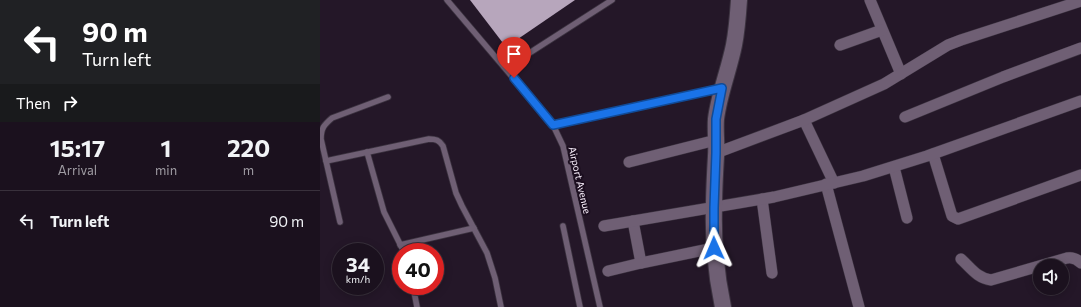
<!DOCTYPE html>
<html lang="en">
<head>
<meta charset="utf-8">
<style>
  body { margin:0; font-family:Commissioner,sans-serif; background:#281f2b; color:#f1f3f6; height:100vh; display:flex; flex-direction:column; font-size:15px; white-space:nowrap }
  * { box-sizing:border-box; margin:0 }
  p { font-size:13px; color:#a09da4 }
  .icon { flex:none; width:22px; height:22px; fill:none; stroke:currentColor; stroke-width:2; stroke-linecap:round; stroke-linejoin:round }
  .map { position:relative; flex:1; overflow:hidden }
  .drawer { display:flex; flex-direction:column; background:#1b111e; width:320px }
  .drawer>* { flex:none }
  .banner { background:#202124; color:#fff; overflow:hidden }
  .tools { position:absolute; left:713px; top:259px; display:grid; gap:8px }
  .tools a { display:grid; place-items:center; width:36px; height:36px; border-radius:50%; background:#1b111e; box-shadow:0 2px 10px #0003,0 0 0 1px #39313c; font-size:20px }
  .speed { position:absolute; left:12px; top:243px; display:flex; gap:8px; font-size:20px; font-weight:700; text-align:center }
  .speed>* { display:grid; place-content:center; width:52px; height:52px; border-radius:50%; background:#1b111e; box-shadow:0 2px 10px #0003,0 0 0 1px #39313c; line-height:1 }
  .speed small { font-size:10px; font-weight:400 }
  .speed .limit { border:6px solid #d22; background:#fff; color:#111 }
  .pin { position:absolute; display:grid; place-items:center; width:34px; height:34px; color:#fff; margin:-41px -17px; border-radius:50% 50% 50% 0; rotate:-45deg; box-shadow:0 0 4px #0007 }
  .pin .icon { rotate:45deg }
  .me { position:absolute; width:44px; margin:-22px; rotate:359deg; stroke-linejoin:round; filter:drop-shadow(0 0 3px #0008) }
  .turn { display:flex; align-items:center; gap:14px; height:84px; padding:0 16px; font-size:18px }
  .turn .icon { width:52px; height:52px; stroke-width:2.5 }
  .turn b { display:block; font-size:28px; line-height:34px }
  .then { display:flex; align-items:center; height:38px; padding:0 16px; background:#0003; gap:8px; font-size:15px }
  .eta { display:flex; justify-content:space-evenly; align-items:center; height:68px; text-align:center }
  .eta b { font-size:24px; font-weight:700; line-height:28px }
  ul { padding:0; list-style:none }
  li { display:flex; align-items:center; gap:12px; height:60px; padding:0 16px; border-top:1px solid #39313c }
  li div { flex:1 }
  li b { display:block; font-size:15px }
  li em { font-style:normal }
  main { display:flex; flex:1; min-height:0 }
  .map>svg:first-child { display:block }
  .building { fill:#b7a6bc }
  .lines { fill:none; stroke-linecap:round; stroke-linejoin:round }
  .lane-casing { stroke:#3c3340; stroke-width:7 }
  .street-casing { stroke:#3c3340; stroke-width:12 }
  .secondary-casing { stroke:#3c3340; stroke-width:18 }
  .lane { stroke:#6f5f74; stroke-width:5.5 }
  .street { stroke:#6f5f74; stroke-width:11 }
  .secondary { stroke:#6f5f74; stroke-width:16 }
  .route-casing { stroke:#114b97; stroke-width:10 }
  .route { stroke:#1a73e8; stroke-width:7 }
  .labels { text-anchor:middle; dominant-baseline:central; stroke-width:4; stroke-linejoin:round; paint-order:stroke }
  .street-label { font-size:10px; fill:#faf1fd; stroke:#1b0e1f }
</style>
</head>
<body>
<main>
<section class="drawer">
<div class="banner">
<div class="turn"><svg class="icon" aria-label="left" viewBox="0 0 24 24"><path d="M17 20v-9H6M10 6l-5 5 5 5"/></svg><div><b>90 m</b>Turn left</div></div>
<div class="then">Then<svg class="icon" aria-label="right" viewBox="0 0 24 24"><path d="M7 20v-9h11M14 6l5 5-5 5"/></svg></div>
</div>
<div class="eta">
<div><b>15:17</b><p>Arrival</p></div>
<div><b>1</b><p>min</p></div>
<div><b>220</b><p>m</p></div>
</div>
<ul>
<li><svg class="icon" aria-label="left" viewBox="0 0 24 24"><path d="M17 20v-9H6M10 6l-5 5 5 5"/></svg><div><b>Turn left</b></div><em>90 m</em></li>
</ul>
</section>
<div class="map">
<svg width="761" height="307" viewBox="0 0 761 307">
  <rect width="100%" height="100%" fill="#241728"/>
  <path class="building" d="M150,0H255L186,47Z"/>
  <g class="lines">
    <defs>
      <g id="lane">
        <path d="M127,0L233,125L243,146L280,307"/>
        <path d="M186,68L292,0"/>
        <path d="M233,125L401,89"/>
        <path d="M47,152L64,212L84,252"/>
        <path d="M6,161L109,139C116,139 119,140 123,146L136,193L142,206L167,253L175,278L181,307"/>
        <path d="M20,222L1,139C1,128 4,125 12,118L68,97"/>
        <path d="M243,226L260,307"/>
        <path d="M80,245L154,228"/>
        <path d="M93,286L97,307"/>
      </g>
      <g id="street">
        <path d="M550,0L581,74"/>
        <path d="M520,45L562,30"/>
        <path d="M585,117L683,77L761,48"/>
        <path d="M484,120L514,183"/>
        <path d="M396,153L484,120L564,84L628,45L641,40L761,1"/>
        <path d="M613,154L632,216L638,219L761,175"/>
        <path d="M309,162L396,140"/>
        <path d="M574,167L587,218"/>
        <path d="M506,184L539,307"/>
        <path d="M442,199L452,273"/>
        <path d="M313,221L321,263"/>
        <path d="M284,226L454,197L543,176L607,156L761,101"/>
        <path d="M641,259C651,268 657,278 671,280L747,258C752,257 757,259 761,263"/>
        <path d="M288,271L321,263L394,248"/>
      </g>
      <path id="secondary" d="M403,307C396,274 393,241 394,207C394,190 395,173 396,156C397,144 395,131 396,119C399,94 409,70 414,45C417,30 418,15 419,0"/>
    </defs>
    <use href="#lane" class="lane-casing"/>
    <use href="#street" class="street-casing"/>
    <use href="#secondary" class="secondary-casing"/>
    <use href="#lane" class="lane"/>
    <use href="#street" class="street"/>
    <use href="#secondary" class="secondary"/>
  </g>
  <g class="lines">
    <defs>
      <path id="route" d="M194,78L233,125L402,88L396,119V153L394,208V248"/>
    </defs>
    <use href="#route" class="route-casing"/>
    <use href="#route" class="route"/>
  </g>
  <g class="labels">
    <g class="street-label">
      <text transform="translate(260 180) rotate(77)">Airport Avenue</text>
    </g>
  </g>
</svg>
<div class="tools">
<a><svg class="icon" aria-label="sound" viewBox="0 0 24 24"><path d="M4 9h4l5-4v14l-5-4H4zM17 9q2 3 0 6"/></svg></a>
</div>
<div class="speed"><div>34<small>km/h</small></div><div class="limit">40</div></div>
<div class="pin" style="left:194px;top:78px;background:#d93025"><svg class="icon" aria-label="arrive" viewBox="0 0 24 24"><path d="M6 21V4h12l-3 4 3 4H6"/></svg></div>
<svg class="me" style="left:394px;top:248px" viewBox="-20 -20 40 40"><path d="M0-17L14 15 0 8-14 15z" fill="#1a73e8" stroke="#fff" stroke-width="4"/></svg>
</div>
</main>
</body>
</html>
